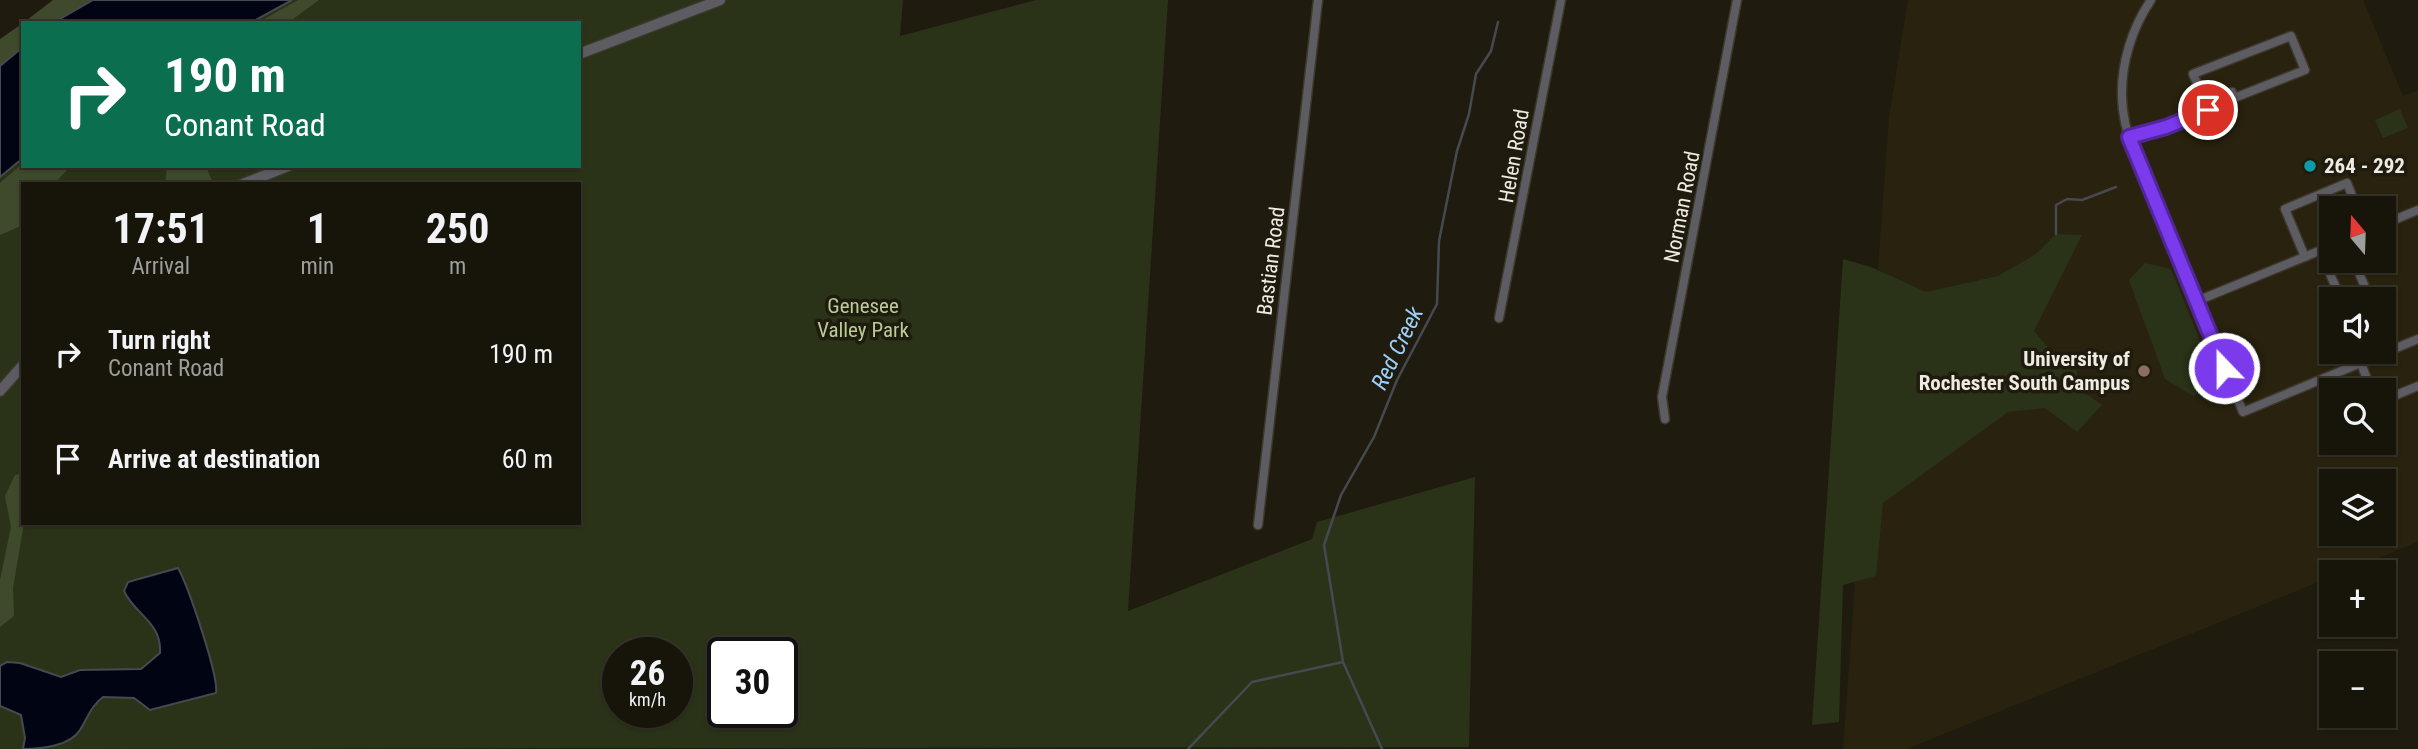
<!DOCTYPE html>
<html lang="en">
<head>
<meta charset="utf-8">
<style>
	:root { --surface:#17140a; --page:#242118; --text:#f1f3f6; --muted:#9e9e9c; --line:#36332b }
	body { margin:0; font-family:"Roboto Condensed",sans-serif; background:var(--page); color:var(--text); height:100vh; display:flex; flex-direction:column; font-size:26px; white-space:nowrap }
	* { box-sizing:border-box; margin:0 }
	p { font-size:23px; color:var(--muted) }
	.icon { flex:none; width:38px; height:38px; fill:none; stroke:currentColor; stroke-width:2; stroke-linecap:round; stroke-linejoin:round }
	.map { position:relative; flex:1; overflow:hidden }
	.side { position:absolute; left:21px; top:182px; width:560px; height:343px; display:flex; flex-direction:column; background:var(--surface); border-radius:0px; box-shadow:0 2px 5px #0004,0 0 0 2px var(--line) }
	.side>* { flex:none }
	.top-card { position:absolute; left:21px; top:21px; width:560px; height:147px; border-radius:0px; box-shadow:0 2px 5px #0004,0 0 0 2px var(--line); background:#0b6e4f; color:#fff; overflow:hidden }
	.needle { width:46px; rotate:341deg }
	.fabs { position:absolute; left:2319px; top:196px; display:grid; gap:14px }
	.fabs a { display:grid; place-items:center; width:77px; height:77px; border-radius:0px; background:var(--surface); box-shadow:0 2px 5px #0004,0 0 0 2px var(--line); font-size:35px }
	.speed { position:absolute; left:602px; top:637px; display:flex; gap:14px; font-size:35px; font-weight:700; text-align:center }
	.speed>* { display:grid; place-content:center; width:91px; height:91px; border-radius:50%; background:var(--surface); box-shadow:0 2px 5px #0004,0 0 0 2px var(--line); line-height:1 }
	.speed small { font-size:18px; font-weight:400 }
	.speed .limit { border:4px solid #111; border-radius:10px; background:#fff; color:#111 }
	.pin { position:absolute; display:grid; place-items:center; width:60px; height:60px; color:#fff; margin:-30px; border:4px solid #fff; border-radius:50%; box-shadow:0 2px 7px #0007 }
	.me { position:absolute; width:77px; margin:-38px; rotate:338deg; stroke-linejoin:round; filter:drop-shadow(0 0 5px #0008) }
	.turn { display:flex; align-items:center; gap:24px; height:147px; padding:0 28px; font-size:32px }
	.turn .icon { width:91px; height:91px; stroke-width:2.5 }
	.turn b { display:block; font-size:49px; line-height:60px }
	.eta { display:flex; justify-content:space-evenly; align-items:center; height:119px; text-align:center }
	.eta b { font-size:42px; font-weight:700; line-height:49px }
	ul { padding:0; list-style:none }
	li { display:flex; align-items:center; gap:21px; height:105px; padding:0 28px }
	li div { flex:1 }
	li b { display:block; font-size:26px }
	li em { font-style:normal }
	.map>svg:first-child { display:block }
	.built { fill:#28220e; fill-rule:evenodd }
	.green { fill:#2a3318; fill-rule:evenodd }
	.forest { fill:#3f4a2c }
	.water { fill:#000413; stroke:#474951; stroke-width:2 }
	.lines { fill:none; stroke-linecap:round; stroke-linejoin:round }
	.stream { stroke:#474951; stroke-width:2.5 }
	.minor-casing { stroke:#3c382c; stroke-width:11 }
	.tertiary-casing { stroke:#3c382c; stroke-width:13 }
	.minor { stroke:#5e5c63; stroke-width:8 }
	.tertiary { stroke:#5e5c63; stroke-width:10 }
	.route-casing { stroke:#51269a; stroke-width:18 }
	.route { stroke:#7c3aed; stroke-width:12 }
	.culture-dot { fill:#0f9aa8; stroke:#1f1b0e; stroke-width:2.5 }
	.education-dot { fill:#8d6e63; stroke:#1f1b0e; stroke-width:2.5 }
	.labels { text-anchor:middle; stroke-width:7; stroke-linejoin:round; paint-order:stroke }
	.street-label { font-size:21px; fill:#eeebe3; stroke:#1f1b0e }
	.poi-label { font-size:21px; font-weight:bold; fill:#eeebe3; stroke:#1f1b0e; text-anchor:start }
	.park-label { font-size:21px; fill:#b8cc94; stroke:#1f1b0e }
	.water-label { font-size:23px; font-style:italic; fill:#9ecff9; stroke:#1f1b0e }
</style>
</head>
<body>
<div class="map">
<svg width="2418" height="749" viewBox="0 0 2418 749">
	<rect width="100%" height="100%" fill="#1f1b0e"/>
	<path class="built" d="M1908,0h455l40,96 15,-6v452l-75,30h-12v5l-424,172h-64l46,-632zM2331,208h53v53h-53zM2331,299h53v53h-53zM2331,390h53v53h-53zM2331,481h53v53h-53z"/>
	<path class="green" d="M292,0h611l-3,36 136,-36h132l-40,611 184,-72 5,-17 158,-45 -6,270 -1469,2v-572l23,-19v8h556v-143h-329zM23,184h556v339h-556zM618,653h59v59h-59zM723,653h59v59h-59z
		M2400,109l8,19 -25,10 -8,-18z
		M2056,234l26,1 -48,96 20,23 22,12 3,23 23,16 -25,27 -32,-24 -37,4 -125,91 -7,73 -33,9 -4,137 -27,3 31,-466 28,8 55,25 72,-16 38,-22z
		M2145,263l26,6 46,114 -24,13 -28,-17 -36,-99z"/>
	<path class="forest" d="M53,0h40l-40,23h-30z
		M298,0h21l-30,22 -32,1z
		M23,23v24l-23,19v-27z
		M23,163v3h48l-17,18h-31v41l-23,10v-52z
		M206,166l7,18h-48l2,-17h-22z
		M23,473l1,50 -11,65 1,28 -14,11v-47l11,-53 -6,-31 10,-21z"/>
	<path class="water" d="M93,0h199l-42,23h-197z
		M23,47v111l-23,19v-111z
		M178,568c10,18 41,108 38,125l-66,17 -16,-12 -31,-1c-12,9 -15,20 -23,33 -10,16 -39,19 -57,19l2,-11 -4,-23 -21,-9v-40l7,-4 13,1 41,14 19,-7 61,-1 19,-16c2,-31 -25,-38 -36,-62l4,-9z"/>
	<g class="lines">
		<path class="stream" d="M2056,234v-29l11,-6 15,1 34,-13
			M1188,749l64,-67 91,-20
			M1382,749l-39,-87 -19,-117 17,-50 33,-58 23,-57 40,-76 2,-63 18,-90 12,-37 7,-40 15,-23 7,-29"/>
		<defs>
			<path id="minor" d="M2151,0c-19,28 -30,63 -29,97 1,45 27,90 44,131 26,61 51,123 77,184l175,-73
				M2129,137l37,-10 42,-18 -3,-7 27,-10 2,6 71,-28 -14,-34 -98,38 12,28
				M2384,224l34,-14
				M2305,257l-20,-48 62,-26 10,25
				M2339,261l-12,6 14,32
				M2354,261l16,38
				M2197,301l134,-55
				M1499,318l62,-318
				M2361,363l10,27
				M2384,400l34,-14
				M1665,419l-3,-22 75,-397
				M1258,525l60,-525"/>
			<path id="tertiary" d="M579,54l141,-54
				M243,184l45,-18
				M0,391l23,-26"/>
		</defs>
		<use href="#minor" class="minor-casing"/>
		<use href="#tertiary" class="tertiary-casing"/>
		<use href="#minor" class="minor"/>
		<use href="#tertiary" class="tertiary"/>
	</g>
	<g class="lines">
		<defs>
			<path id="route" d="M2208,110l-42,17 -37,10 95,231"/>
		</defs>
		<use href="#route" class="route-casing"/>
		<use href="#route" class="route"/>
	</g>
	<circle class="culture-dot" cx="2310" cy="166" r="7"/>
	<circle class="education-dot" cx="2144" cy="371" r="7"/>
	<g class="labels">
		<g class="street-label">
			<text transform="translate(1514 156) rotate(-80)" y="7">Helen Road</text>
			<text transform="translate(1682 207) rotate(-79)" y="7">Norman Road</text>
			<text transform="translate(1271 261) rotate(-83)" y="7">Bastian Road</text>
		</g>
		<g class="poi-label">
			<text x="2324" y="173">264 - 292</text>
			<text x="2130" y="366" text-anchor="end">University of<tspan x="2130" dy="24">Rochester South Campus</tspan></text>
		</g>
		<g class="park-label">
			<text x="863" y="313">Genesee<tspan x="863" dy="24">Valley Park</tspan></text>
		</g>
		<g class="water-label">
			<text transform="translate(1397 348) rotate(-64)" y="8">Red Creek</text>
		</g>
	</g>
</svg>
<div class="fabs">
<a><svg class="needle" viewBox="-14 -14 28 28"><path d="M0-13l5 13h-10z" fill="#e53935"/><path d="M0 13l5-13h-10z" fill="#9e9e9c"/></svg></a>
<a><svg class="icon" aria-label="sound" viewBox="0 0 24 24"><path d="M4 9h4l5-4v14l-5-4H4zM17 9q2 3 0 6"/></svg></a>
<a><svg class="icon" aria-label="search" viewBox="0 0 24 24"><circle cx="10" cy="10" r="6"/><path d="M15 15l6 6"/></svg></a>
<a><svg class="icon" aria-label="layers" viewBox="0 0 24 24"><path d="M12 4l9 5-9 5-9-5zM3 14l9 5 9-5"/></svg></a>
<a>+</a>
<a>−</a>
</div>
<div class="speed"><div>26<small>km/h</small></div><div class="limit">30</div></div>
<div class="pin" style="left:2208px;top:110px;background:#d93025"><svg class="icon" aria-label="arrive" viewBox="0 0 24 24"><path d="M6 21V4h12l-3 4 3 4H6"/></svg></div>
<svg class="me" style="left:2224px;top:368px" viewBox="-20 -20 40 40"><circle r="17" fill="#7c3aed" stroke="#fff" stroke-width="3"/><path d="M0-11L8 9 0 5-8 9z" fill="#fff"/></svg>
<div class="top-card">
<div class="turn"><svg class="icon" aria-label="right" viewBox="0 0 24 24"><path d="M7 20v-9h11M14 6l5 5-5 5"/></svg><div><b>190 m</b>Conant Road</div></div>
</div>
<section class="side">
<div class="eta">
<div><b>17:51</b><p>Arrival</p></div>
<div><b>1</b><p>min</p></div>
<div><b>250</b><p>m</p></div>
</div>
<ul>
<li><svg class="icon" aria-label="right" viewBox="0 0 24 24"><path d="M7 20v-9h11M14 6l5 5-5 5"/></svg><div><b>Turn right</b><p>Conant Road</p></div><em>190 m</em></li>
<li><svg class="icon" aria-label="arrive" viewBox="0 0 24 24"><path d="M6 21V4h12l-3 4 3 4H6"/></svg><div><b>Arrive at destination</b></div><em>60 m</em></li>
</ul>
</section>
</div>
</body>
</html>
